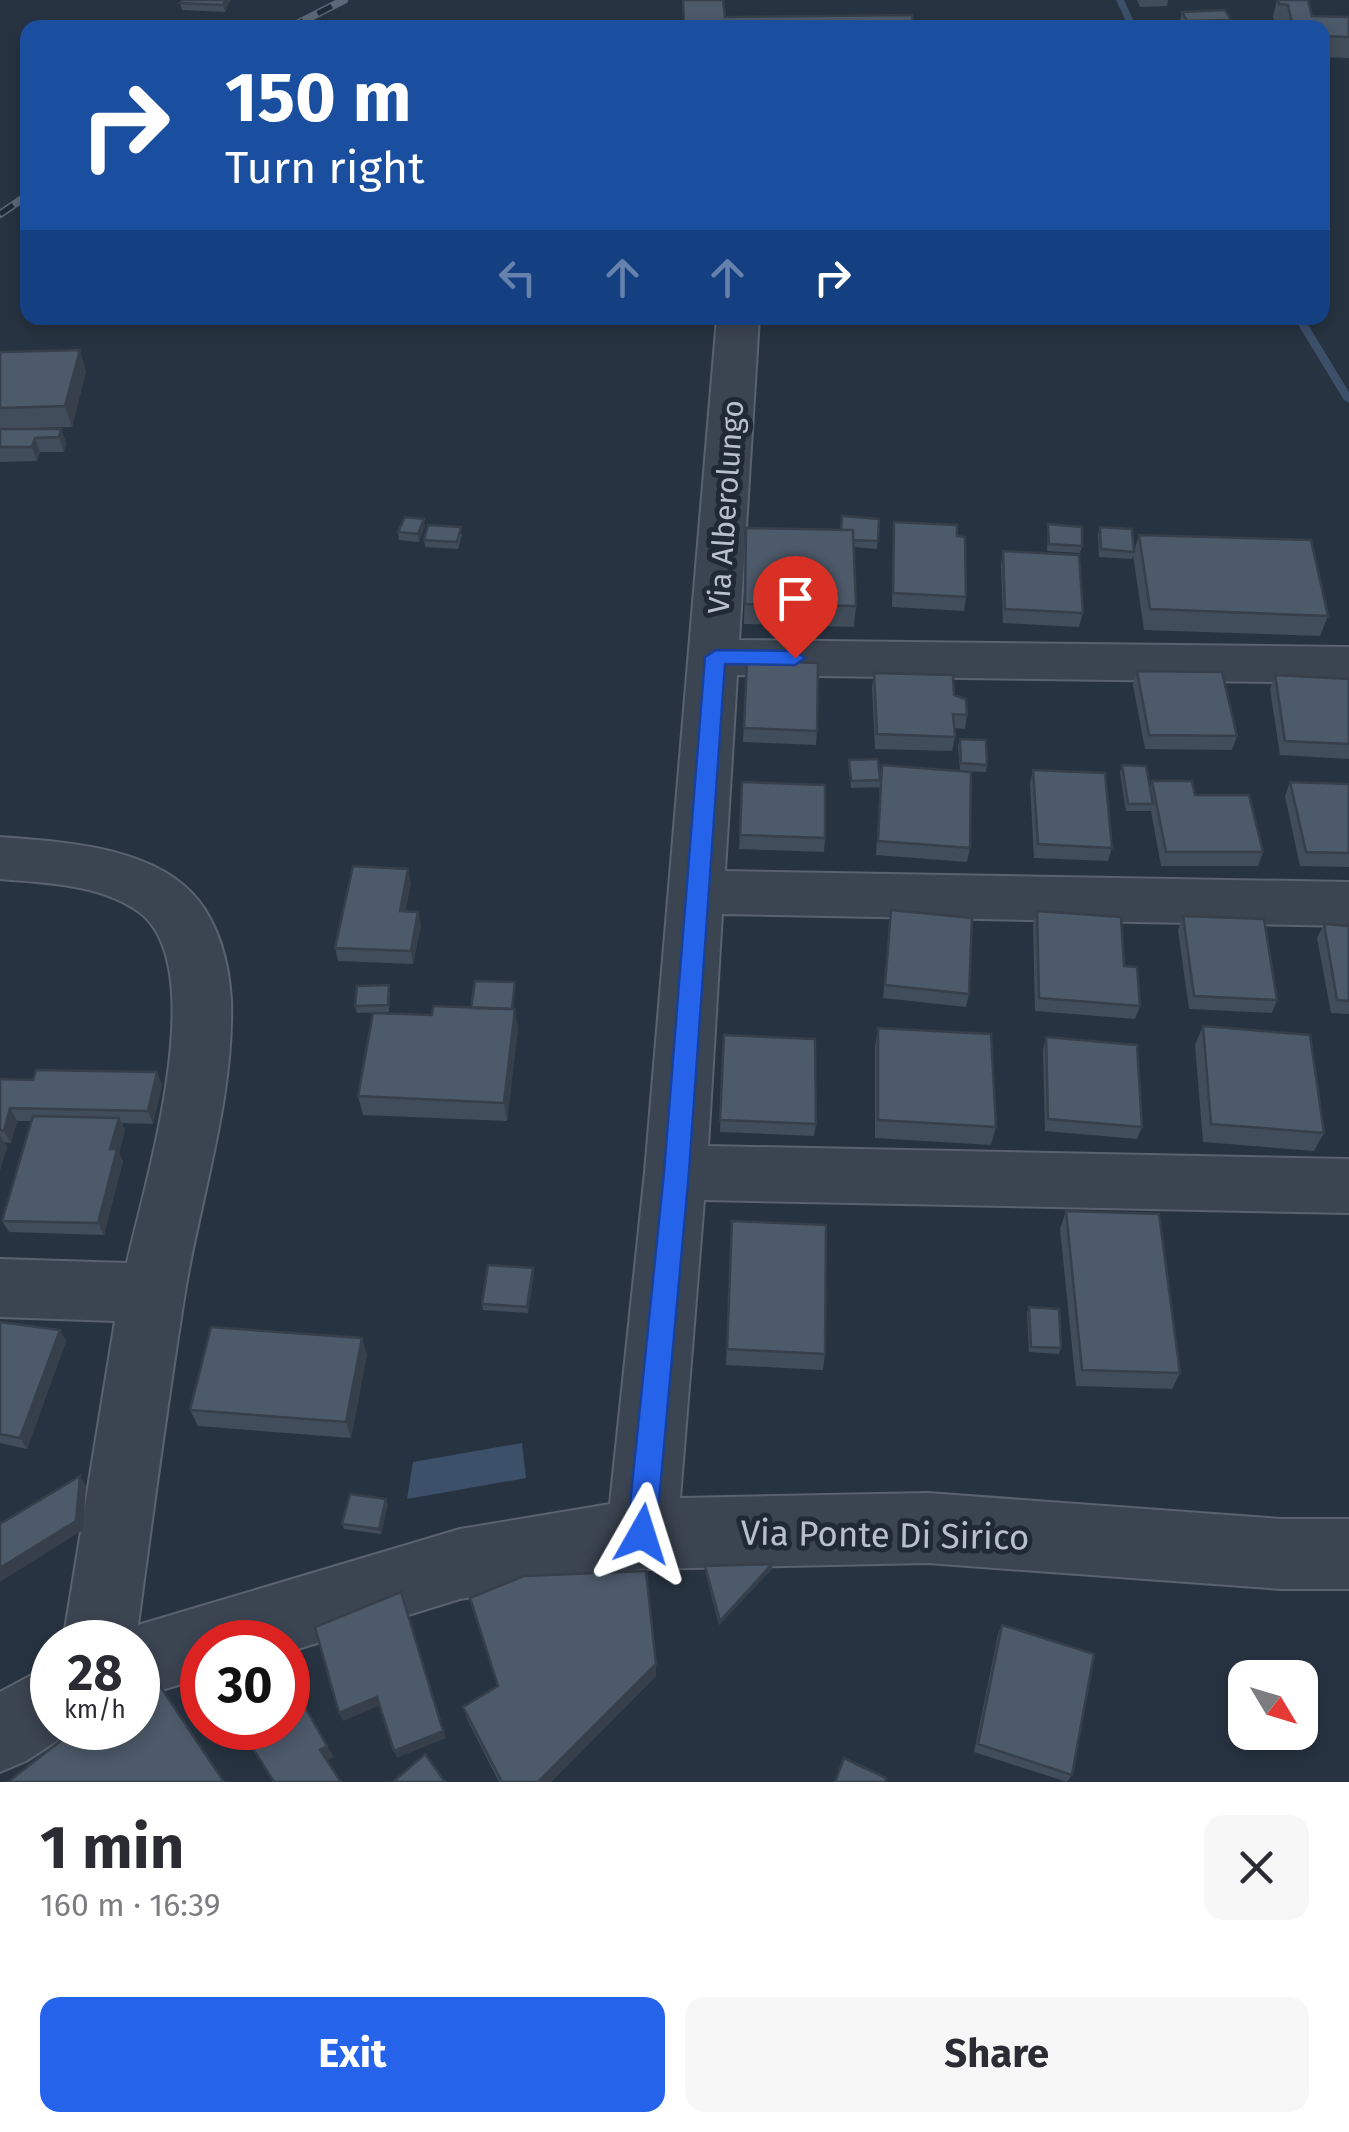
<!DOCTYPE html>
<html lang="en">
<head>
<meta charset="utf-8">
<style>
	:root { --surface:#fff; --page:#f7f7f7; --text:#2b2b33; --muted:#7c7c81; --accent:#2563eb }
	body { margin:0; font-family:"Fira Sans",sans-serif; background:var(--page); color:var(--text); height:100vh; display:flex; flex-direction:column; font-size:38px; white-space:nowrap }
	* { box-sizing:border-box; margin:0 }
	p { font-size:32px; color:var(--muted) }
	.icon { flex:none; width:55px; height:55px; fill:none; stroke:currentColor; stroke-width:2; stroke-linecap:round; stroke-linejoin:round }
	.map { position:relative; height:1782px; overflow:hidden }
	.drawer { display:flex; flex-direction:column; background:var(--surface); flex:1 }
	.drawer>* { flex:none }
	.guide { position:absolute; left:20px; top:20px; width:1310px; height:305px; border-radius:20px; box-shadow:0 5px 15px #0003; background:#1a4fa0; color:#fff; overflow:hidden }
	.needle { width:65px; rotate:128deg }
	.tools { position:absolute; left:1228px; top:1660px; display:grid; gap:20px }
	.tools a { display:grid; place-items:center; width:90px; height:90px; border-radius:20px; background:var(--surface); box-shadow:0 5px 15px #0003; font-size:50px }
	.speed { position:absolute; left:30px; top:1620px; display:flex; gap:20px; font-size:50px; font-weight:700; text-align:center }
	.speed>* { display:grid; place-content:center; width:130px; height:130px; border-radius:50%; background:var(--surface); box-shadow:0 5px 15px #0003; line-height:1 }
	.speed small { font-size:25px; font-weight:400 }
	.speed .limit { border:15px solid #d22; background:#fff; color:#111 }
	.pin { position:absolute; display:grid; place-items:center; width:85px; height:85px; color:#fff; margin:-102px -42px; border-radius:50% 50% 50% 0; rotate:-45deg; box-shadow:0 0 10px #0007 }
	.pin .icon { rotate:45deg }
	.me { position:absolute; width:110px; margin:-55px; rotate:6deg; stroke-linejoin:round; filter:drop-shadow(0 0 8px #0008) }
	.turn { display:flex; align-items:center; gap:35px; height:210px; padding:0 40px; font-size:45px }
	.turn .icon { width:130px; height:130px; stroke-width:2.5 }
	.turn b { display:block; font-size:70px; line-height:85px }
	.lanes { display:flex; align-items:center; height:95px; padding:0 40px; background:#0003; justify-content:center; gap:50px; direction:ltr }
	.lanes .off { opacity:.35 }
	.round { display:grid; place-items:center; flex:none; width:105px; height:105px; border-radius:20px; background:var(--page) }
	.head { display:flex; align-items:center; justify-content:space-between; height:170px; padding:0 40px }
	h1 { font-size:60px; font-weight:700; line-height:75px }
	.cta { display:flex; gap:20px; margin-top:auto; padding:20px 40px }
	.cta a { flex:1; height:115px; border-radius:20px; background:var(--accent); color:#fff; font-size:40px; font-weight:700; line-height:115px; text-align:center }
	.cta a+a { background:var(--page); color:var(--text) }
	.map>svg:first-child { display:block }
	.water { fill:#3d506a }
	.lines { fill:none; stroke-linecap:round; stroke-linejoin:round }
	.stream { fill:#3d506a; fill-rule:evenodd }
	.minor-casing { stroke:#59626e; stroke-width:4 }
	.minor { fill:#3b4451; fill-rule:evenodd }
	.rail-casing { stroke:#5d6978; stroke-width:8 }
	.rail { stroke:#202936; stroke-width:5; stroke-dasharray:16; stroke-linecap:butt }
	.wall { fill:#424d5b }
	.shaded-wall { fill:#363f4a }
	.building { fill:#4d5a6a; stroke:#363f4a; stroke-width:2.5 }
	.route { fill:#2563eb; stroke:#184099; stroke-width:2.5 }
	.labels { text-anchor:middle; stroke-width:10; stroke-linejoin:round; paint-order:stroke }
	.street-label { font-size:30px; fill:#b8c0cb; stroke:#202936 }
	.near-street-label { font-size:35px; fill:#b8c0cb; stroke:#202936 }
</style>
</head>
<body>
<div class="map">
<svg width="1349" height="1782" viewBox="0 0 1349 1782">
	<rect width="100%" height="100%" fill="#273341"/>
	<path class="water" d="M522,1443l4,35 -119,21 6,-37z"/>
	<g class="lines">
		<path class="stream" d="M1116,0h8l13,28h-8z
			M1294,318h10l45,74v11l-5,-3z"/>
		<defs>
			<path id="minor" d="M717,318h42l-20,322 610,7v36l-612,-8 -12,196 624,11v44l-627,-12 -14,232 641,13v54l-645,-13 -24,298 248,-5 353,26h68v70h-68l-353,-26 -286,6 -182,30 -172,53v-10h-86v36l-64,19v-55h-75l52,-321 -115,-4v-58l127,4c17,-78 86,-296 12,-351 -39,-28 -93,-29 -139,-33v-42c63,5 155,9 198,63 22,28 31,66 33,100 3,97 -29,192 -45,286 -18,112 -33,226 -48,339l322,-96 150,-25 35,-332z
				M52,1664v64h25l-51,33 -26,11v-80z"/>
		</defs>
		<use href="#minor" class="minor-casing"/>
		<use href="#minor" class="minor"/>
		<defs>
			<path id="rail" d="M289,28l55,-28
				M0,214l28,-19"/>
		</defs>
		<use href="#rail" class="rail-casing"/>
		<use href="#rail" class="rail"/>
	</g>
	<path class="wall" d="M230,0l-5,12 -43,-2 -2,-7z
		M1137,0h31l-1,6 -27,1z
		M1277,0h31l4,16 37,1v41l-27,-1v-29h-58l2,-6h8l-1,-6z
		M1182,12l49,8 -1,2 16,6h-86v-4l22,-1 -2,-4z
		M0,352l86,19 -14,56 -72,2z
		M0,429h61l5,14 -2,9h-24l-3,9 -37,1z
		M879,519l-2,30 -23,-2 2,59 -2,21 -110,-3 2,-96 95,2z
		M894,522l63,14 9,61 -2,14 -72,-4 1,-71z
		M1048,524l34,22 -2,7 -33,-2z
		M425,526l-6,16 -20,-2 -1,-8z
		M1100,527l34,25 -2,7 -33,-2 -1,-22z
		M462,534l-4,15 -33,-2 -1,-7z
		M1139,535l189,81 -8,20 -176,-6 -11,-75z
		M1003,551l80,62 -4,14 -76,-4 -2,-58z
		M747,660l70,71 -1,14 -73,-3z
		M1137,671l100,65 -5,14 -87,-1 -12,-64z
		M874,673l80,22 13,20 -2,14 -11,-1 1,9 -3,14 -77,-2 -3,-62z
		M1275,675l74,4v80l-69,-4 -10,-66z
		M960,739l27,26 -1,7 -26,-1 -2,-25z
		M849,760l31,19 2,-14 88,83 -3,14 -91,-7 4,-71v3l-29,1z
		M1122,765l28,23 2,-7 43,14 68,57 -5,14h-97l-10,-55h-25l-6,-38z
		M1033,770l79,78 -4,13 -74,-3 -4,-74z
		M742,782l83,56 -1,14 -85,-3z
		M1290,782l59,2v83l-49,-1 -15,-70z
		M411,883l-6,28 16,14 -8,39 -75,-3 -3,-13z
		M891,910l78,84 -3,13 -83,-9z
		M1037,911l87,55 16,40 -5,13 -100,-8 -2,-87z
		M1183,916l94,84 -5,13 -83,-4 -11,-79z
		M1324,924l25,2v88l-18,-1 -14,-75z
		M515,989l-2,20 5,19 -11,93 -144,-6 -5,-19 74,-81 39,-7z
		M390,992l-1,20 -32,1 -2,-7z
		M1203,1026l121,107 -10,18 -111,-9 -8,-97z
		M878,1028l118,99 -5,18 -116,-7v-91z
		M724,1035l92,89 -2,12 -94,-4z
		M1046,1037l96,90 -5,12 -92,-8 -2,-81z
		M157,1072l5,13 -9,39 -31,-1 3,7 -6,23 4,8 -19,74 -95,-3 -7,-11 29,-100h-14l-6,22 -7,-1 3,5 -7,23v-91l33,1z
		M1066,1211l114,162 -8,16 -96,-3 -16,-157z
		M732,1221l93,133 -2,16 -97,-5z
		M533,1268l1,6 -6,39 -45,-3 -1,-6z
		M1029,1307l32,41 -2,6 -30,-2 -2,-39z
		M0,1322l60,8 6,11 -39,108 -27,-6z
		M367,1354l-16,84 -153,-12 -8,-16z
		M388,1504l-7,30 -37,-5 -2,-5z
		M772,1564v5l-53,56 -14,-54v-5z
		M1002,1625l70,150 -5,7 -93,-30 24,-118z
		M656,1676l-105,106h-52l-32,-63 -4,-12z"/>
	<path class="shaded-wall" d="M226,0l4,1 -5,11 -2,-7z
		M80,350l6,21 -14,56 -7,-21z
		M61,429l5,14 -2,9 -5,-15z
		M35,438l5,14 -3,9 -5,-14z
		M424,519l1,7 -6,16 -1,-8z
		M408,869l3,14 -8,42 -3,-14z
		M418,912l3,13 -8,39 -2,-13z
		M515,1009l3,19 -11,93 -3,-18z
		M157,1072l5,13 -9,39 -5,-13z
		M10,1108l7,13 -6,22 -7,-12z
		M119,1118l6,12 -6,23 4,8 -19,74 -6,-12 12,-74z
		M0,1135l7,12 -7,23z
		M533,1268l1,6 -6,39 -1,-6z
		M60,1330l6,11 -39,108 -7,-11z
		M362,1338l5,16 -16,84 -5,-16z
		M80,1476l6,10 -3,44 -83,52v-14z
		M386,1499l2,5 -7,30 -2,-5z
		M772,1564v5l-53,56 1,-4z
		M401,1592l45,146 -49,20 -3,-7z
		M656,1664v12l-105,106h-13z
		M150,1671l9,12 66,99h-1z
		M377,1697l4,8 -38,16 -4,-8z
		M327,1746l7,11 -7,4 -7,-11z"/>
	<path class="building" d="M182,0h44l-3,5 -43,-2z
		M683,0h40l2,17 187,-2 2,13h-230z
		M1278,0h30l4,16 37,1v20l-27,-1v-8h-55l-1,-6 26,1 -4,-18 -9,-1z
		M1225,10l6,10 -44,1 -5,-9z
		M1243,21l3,7h-84l-2,-4z
		M80,350l-15,56 -65,2v-56z
		M0,429h61l-2,8 -24,1 -3,9h-32z
		M842,516l37,3 -1,22 -25,-1v-10h-12z
		M405,517l19,2 -6,15 -20,-2z
		M894,522l63,3v11l8,1 1,60 -73,-4z
		M1048,524l34,3v19l-33,-2z
		M428,525l33,2 -4,15 -33,-2z
		M1100,527l32,2 2,23 -33,-3z
		M746,528l107,2 3,76 -111,-2z
		M1139,535l172,5 17,76 -178,-7z
		M1003,551l76,4 4,58 -78,-4z
		M747,660l71,3 -1,68 -73,-3z
		M1137,671l85,1 15,64 -88,-1z
		M874,673l79,2 1,20 12,4 1,16 -14,-1 2,23 -78,-3z
		M1275,675l74,4v65l-64,-3z
		M960,739l26,1 1,25 -26,-2z
		M878,759l2,21 -29,1 -2,-21z
		M882,765l89,7 -1,76 -92,-7z
		M1122,765l24,1 7,38h-25z
		M1033,770l72,3 7,75 -74,-4z
		M1152,781h40l3,14h54l14,57h-97z
		M742,782l83,3v53l-85,-3z
		M1290,782l59,2v69l-43,-1z
		M353,866l55,3 -8,42 18,1 -7,39 -76,-3z
		M891,910l81,8 -3,76 -84,-9z
		M1037,911l84,6 3,49 13,1 3,39 -101,-8z
		M1183,916l81,3 13,81 -83,-4z
		M1324,924l25,2v75l-12,-1z
		M475,981l40,1 -3,27 -41,-1z
		M389,985l-1,20 -33,1 2,-20z
		M433,1006l82,3 -11,94 -146,-7 15,-83 59,2z
		M1203,1026l107,9 14,98 -113,-9z
		M878,1028l113,6 5,93 -118,-7z
		M724,1035l91,4 1,85 -96,-4z
		M1046,1037l91,8 5,82 -94,-8z
		M36,1070l121,2 -9,39 -138,-3 -6,23 -4,-1v-51l33,1z
		M33,1116l86,2 -9,31h7l-19,74 -96,-2z
		M1066,1211l93,3 21,159 -98,-3z
		M732,1221l94,4 -1,129 -98,-5z
		M488,1265l45,3 -6,39 -45,-3z
		M1029,1307l30,2 2,39 -30,-1z
		M0,1322l60,8 -40,108 -20,-4z
		M211,1327l151,11 -16,84 -156,-12z
		M80,1476l-4,45 -76,47v-44z
		M350,1494l36,5 -7,30 -37,-5z
		M772,1564l-52,57 -15,-55z
		M646,1571l10,93 -118,118h-36l-39,-75 35,-21 -28,-88 54,-22z
		M401,1592l42,139 -49,20 -17,-54 -38,16 -24,-86z
		M1002,1625l92,29 -22,121 -94,-31z
		M261,1631l6,11h-22z
		M150,1671l74,111h-216l69,-54h61v-48z
		M288,1677l39,69 -7,4 21,32h-67l-34,-54h48z
		M425,1754l20,28h-52z
		M844,1758l42,20 -1,4h-50z"/>
	<path class="route" d="M716,650l79,1 10,7 -10,7 -70,-1 -36,508 -33,362 -4,11 -10,4 -10,-4 -5,-11 37,-362 41,-515z"/>
	<g class="labels">
		<g class="street-label">
			<text transform="translate(726 507) rotate(-86)" y="10">Via Alberolungo</text>
		</g>
		<g class="near-street-label">
			<text transform="translate(885 1535) rotate(1)" y="12">Via Ponte Di Sirico</text>
		</g>
	</g>
</svg>
<div class="tools">
<a><svg class="needle" viewBox="-14 -14 28 28"><path d="M0-13l5 13h-10z" fill="#e53935"/><path d="M0 13l5-13h-10z" fill="#7c7c81"/></svg></a>
</div>
<div class="speed"><div>28<small>km/h</small></div><div class="limit">30</div></div>
<div class="pin" style="left:795px;top:658px;background:#d93025"><svg class="icon" aria-label="arrive" viewBox="0 0 24 24"><path d="M6 21V4h12l-3 4 3 4H6"/></svg></div>
<svg class="me" style="left:642px;top:1534px" viewBox="-20 -20 40 40"><path d="M0-17L14 15 0 8-14 15z" fill="#2563eb" stroke="#fff" stroke-width="4"/></svg>
<div class="guide">
<div class="turn"><svg class="icon" aria-label="right" viewBox="0 0 24 24"><path d="M7 20v-9h11M14 6l5 5-5 5"/></svg><div><b>150 m</b>Turn right</div></div>
<div class="lanes"><svg class="icon off" aria-label="left" viewBox="0 0 24 24"><path d="M17 20v-9H6M10 6l-5 5 5 5"/></svg><svg class="icon off" aria-label="ahead" viewBox="0 0 24 24"><path d="M12 20V5M6 11l6-6 6 6"/></svg><svg class="icon off" aria-label="ahead" viewBox="0 0 24 24"><path d="M12 20V5M6 11l6-6 6 6"/></svg><svg class="icon" aria-label="right" viewBox="0 0 24 24"><path d="M7 20v-9h11M14 6l5 5-5 5"/></svg></div>
</div>
</div>
<section class="drawer">
<div class="head"><div><h1>1 min</h1><p>160 m · 16:39</p></div><a class="round"><svg class="icon" aria-label="close" viewBox="0 0 24 24"><path d="M6 6l12 12M18 6L6 18"/></svg></a></div>
<div class="cta"><a>Exit</a><a>Share</a></div>
</section>
</body>
</html>
